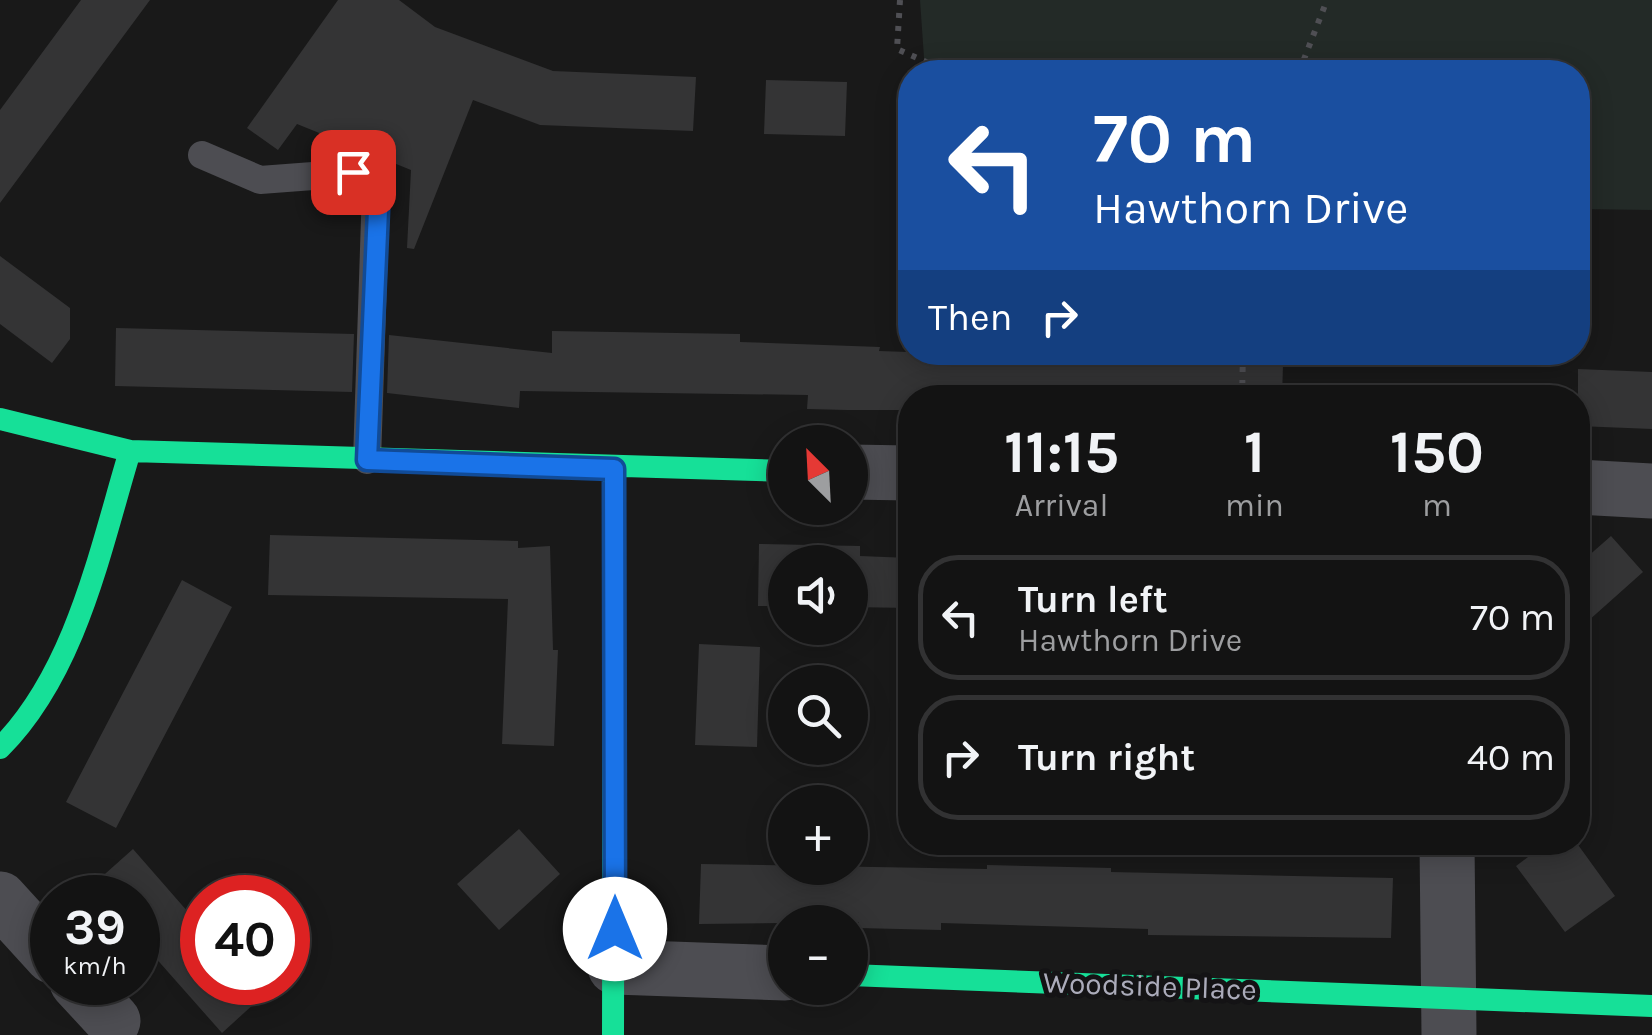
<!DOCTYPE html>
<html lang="en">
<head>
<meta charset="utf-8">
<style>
	:root { --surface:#131313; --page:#1c1c1c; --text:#f1f3f6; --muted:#9d9ea0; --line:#323233 }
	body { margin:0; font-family:Karla,sans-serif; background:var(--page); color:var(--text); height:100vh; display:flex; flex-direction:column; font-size:38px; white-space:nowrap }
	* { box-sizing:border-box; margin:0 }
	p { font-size:32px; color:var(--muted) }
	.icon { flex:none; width:55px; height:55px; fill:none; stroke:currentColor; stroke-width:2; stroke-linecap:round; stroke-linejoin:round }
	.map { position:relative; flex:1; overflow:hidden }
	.sheet { position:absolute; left:898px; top:385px; width:692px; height:470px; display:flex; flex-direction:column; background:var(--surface); border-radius:40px; box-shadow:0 5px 25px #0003,0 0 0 2px var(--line) }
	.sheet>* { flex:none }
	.top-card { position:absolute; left:898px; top:60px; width:692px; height:305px; border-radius:40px; box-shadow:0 5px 25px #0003,0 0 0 2px var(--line); background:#1a4fa0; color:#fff; overflow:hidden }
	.needle { width:65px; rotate:336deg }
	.controls { position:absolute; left:768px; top:425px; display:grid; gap:20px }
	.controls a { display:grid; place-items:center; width:100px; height:100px; border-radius:50%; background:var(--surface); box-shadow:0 5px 25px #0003,0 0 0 2px var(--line); font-size:50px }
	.speed { position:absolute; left:30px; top:875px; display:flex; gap:20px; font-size:50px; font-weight:700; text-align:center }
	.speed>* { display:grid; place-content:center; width:130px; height:130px; border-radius:50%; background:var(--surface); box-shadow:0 5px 25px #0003,0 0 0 2px var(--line); line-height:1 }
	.speed small { font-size:25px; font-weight:400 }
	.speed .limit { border:15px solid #d22; background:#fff; color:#111 }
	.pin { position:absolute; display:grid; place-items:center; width:85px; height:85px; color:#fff; margin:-42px; border-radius:20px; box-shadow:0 5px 15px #0006 }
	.me { position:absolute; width:110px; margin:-55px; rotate:0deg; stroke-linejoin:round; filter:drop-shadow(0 0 8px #0008) }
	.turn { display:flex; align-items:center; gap:35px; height:210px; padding:0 30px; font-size:45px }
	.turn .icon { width:130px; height:130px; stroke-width:2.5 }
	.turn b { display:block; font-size:70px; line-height:85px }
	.then { display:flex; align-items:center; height:95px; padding:0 30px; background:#0003; gap:20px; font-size:38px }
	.eta { display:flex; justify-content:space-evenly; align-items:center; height:170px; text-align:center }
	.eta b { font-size:60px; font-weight:700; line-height:70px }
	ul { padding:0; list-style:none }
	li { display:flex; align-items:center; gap:30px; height:125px; margin:0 20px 15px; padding:0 10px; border:5px solid var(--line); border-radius:40px }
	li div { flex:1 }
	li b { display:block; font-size:38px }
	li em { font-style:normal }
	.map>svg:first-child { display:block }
	.green { fill:#232a27 }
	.building { fill:#343435 }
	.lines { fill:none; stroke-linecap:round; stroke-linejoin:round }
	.path { stroke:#4f4f54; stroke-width:6; stroke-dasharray:5 8; stroke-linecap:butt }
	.lane { stroke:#4d4d52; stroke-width:28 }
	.street { stroke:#4d4d52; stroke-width:55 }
	.fast { stroke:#16e098; stroke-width:22 }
	.route-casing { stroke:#114b97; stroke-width:25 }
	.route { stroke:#1a73e8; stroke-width:18 }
	.labels { text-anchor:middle; stroke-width:10; stroke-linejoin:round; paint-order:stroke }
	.street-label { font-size:30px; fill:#ababba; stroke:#141315 }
</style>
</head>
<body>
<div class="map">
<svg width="1652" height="1035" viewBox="0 0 1652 1035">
	<rect width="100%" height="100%" fill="#191919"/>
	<path class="green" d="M920,0h732v210l-74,-1v-137h-653z"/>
	<path class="building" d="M81,0h69l-150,203v-93z
		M338,0h61l36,27 118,44 143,6 -3,54 -153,-6 -67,-25 -59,149 -7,-1 4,-78 -114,-46 -19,26 -31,-22z
		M766,80l81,2 -2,54 -81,-2z
		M0,256l70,52v31l-18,24 -52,-39z
		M116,328l238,6 -2,58 -237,-6z
		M552,331l188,3v8l140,5 -1,4 404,14 -1,33h-372v12h-63l-40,-1 1,-14 -288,-4 -1,17 -132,-15 2,-58 163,18z
		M1578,369l74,3v57l-74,-3z
		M270,535l248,6v7l32,-2 3,104h5l-4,96 -52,-2 6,-145 -240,-4z
		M1611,536l32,36 -65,58v-65z
		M759,544l101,2v10l50,2v50l-60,-1v-45h-65v44h-27z
		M182,580l50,27 -116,221 -50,-26z
		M699,644l61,3 -3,100 -62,-2z
		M519,829l41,45 -61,56 -42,-46z
		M1548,842h28l39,54 -50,36 -49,-66z
		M133,849l69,79v54h76l-56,51 -84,-95v-40h-60z
		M701,864l286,5v-4l124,3v4l282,6 -2,60 -243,-3v-6l-207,-6v7l-83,-2 1,-6 -160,2z"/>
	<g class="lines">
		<path class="path" d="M900,0l-3,49 52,23
			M1299,72l28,-72
			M1242,398l1,-46"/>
		<path class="lane" d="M202,155l58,25 93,-7 23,16 -9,271"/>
		<path class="street" d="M850,472l60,1
			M1578,487l74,4
			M1447,842l2,193
			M0,899l52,57
			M615,967l170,6
			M77,982l36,39"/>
		<path class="fast" d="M0,419l130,32 655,20
			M0,748c76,-76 100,-198 130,-297
			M850,975l802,31
			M613,1035l1,-566"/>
	</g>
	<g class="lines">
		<defs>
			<path id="route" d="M353,172l23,17 2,21 -11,250 247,9 1,460"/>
		</defs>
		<use href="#route" class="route-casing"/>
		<use href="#route" class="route"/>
	</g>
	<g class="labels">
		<g class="street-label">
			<text transform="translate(1150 986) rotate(2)" y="10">Woodside Place</text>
		</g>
	</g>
</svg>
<div class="controls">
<a><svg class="needle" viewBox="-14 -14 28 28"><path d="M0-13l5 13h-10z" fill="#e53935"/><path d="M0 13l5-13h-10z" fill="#9d9ea0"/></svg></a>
<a><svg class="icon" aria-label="sound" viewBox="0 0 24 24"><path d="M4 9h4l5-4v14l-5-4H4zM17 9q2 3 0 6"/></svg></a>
<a><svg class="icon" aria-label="search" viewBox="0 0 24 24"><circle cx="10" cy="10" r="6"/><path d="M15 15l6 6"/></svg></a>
<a>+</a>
<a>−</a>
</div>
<div class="speed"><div>39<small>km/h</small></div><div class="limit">40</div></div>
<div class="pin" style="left:353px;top:172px;background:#d93025"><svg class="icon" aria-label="arrive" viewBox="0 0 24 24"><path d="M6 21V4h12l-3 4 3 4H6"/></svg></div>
<svg class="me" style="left:615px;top:929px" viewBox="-20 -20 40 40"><circle r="19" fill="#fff"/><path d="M0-13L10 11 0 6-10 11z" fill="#1a73e8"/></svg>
<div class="top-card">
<div class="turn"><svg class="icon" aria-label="left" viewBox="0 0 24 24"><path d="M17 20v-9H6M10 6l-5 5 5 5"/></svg><div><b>70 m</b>Hawthorn Drive</div></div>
<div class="then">Then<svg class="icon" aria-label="right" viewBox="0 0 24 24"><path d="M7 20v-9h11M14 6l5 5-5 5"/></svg></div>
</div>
<section class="sheet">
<div class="eta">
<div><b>11:15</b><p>Arrival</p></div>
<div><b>1</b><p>min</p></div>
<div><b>150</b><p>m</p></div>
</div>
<ul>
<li><svg class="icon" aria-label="left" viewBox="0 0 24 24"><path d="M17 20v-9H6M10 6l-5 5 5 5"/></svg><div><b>Turn left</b><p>Hawthorn Drive</p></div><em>70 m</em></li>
<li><svg class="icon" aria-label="right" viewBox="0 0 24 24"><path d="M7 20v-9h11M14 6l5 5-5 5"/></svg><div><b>Turn right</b></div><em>40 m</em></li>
</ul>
</section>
</div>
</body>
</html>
